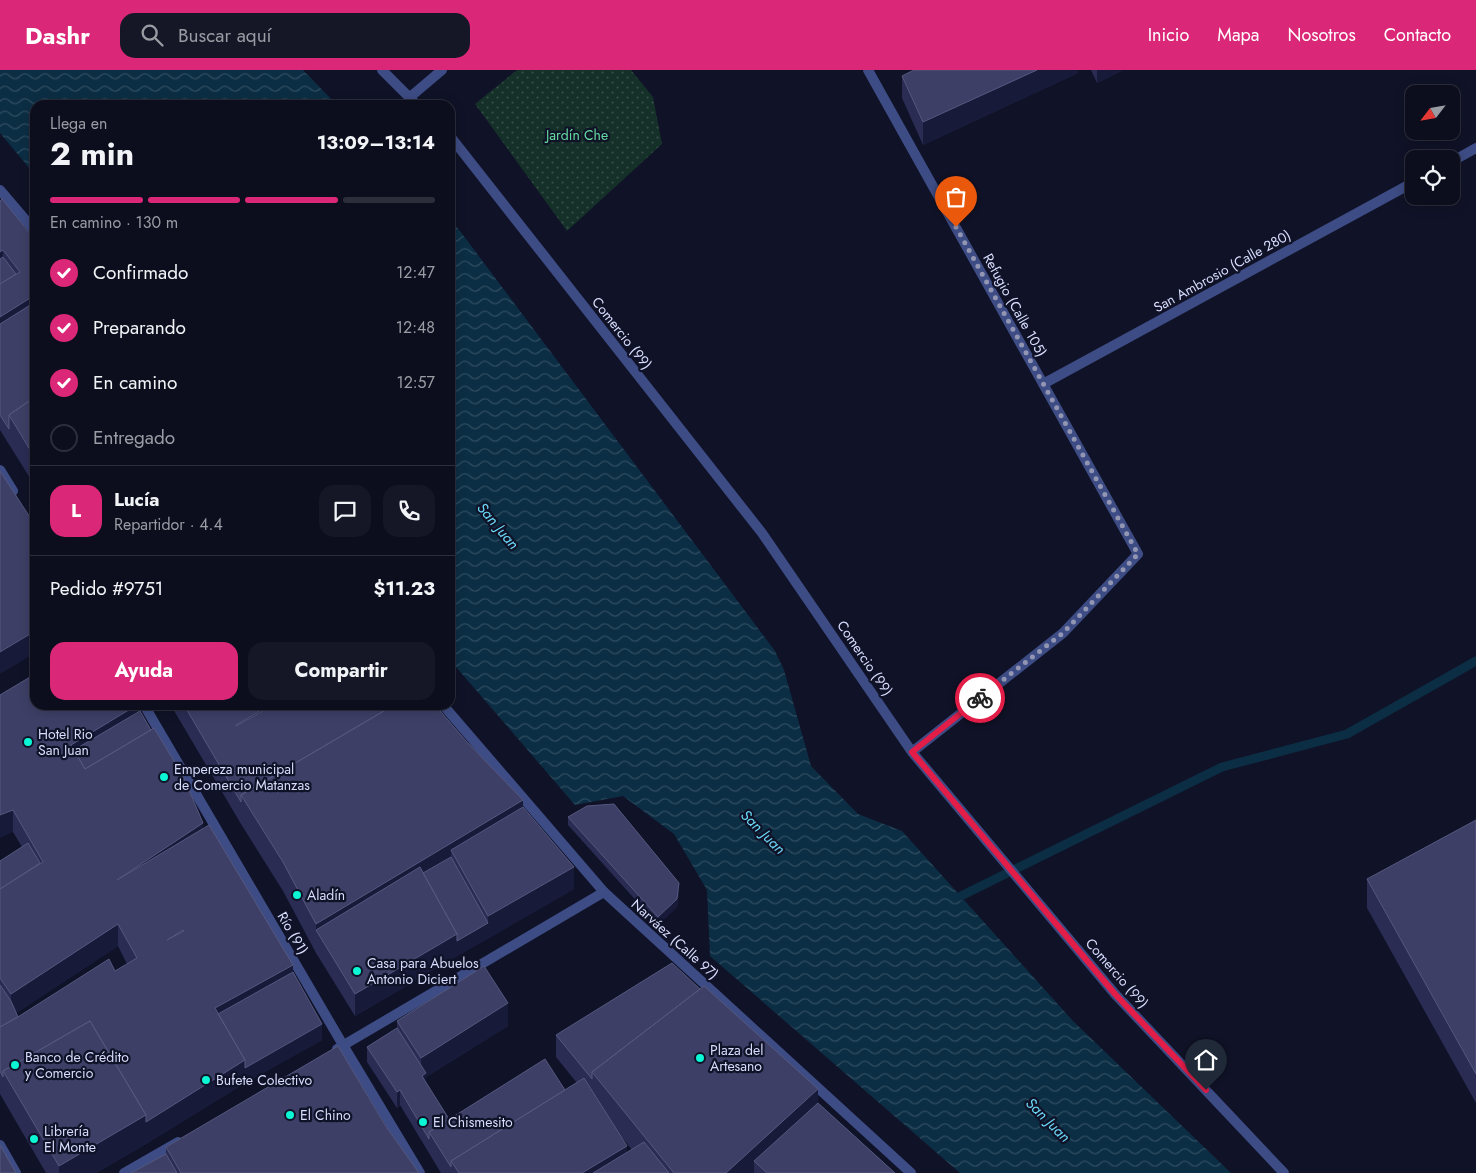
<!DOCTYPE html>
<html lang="es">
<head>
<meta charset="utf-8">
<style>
	body { margin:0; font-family:Jost,sans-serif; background:#151726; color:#f1f3f6; height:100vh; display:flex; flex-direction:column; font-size:19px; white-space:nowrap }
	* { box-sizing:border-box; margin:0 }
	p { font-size:16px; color:#9a9ca4 }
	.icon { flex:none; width:28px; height:28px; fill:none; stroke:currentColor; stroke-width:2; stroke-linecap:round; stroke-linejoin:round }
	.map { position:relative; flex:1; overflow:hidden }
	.details { position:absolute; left:30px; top:30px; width:425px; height:610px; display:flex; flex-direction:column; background:#0c0e1d; border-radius:15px; box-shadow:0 2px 12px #0003,0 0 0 1px #2c2e3b }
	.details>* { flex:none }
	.needle { width:32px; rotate:239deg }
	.buttons { position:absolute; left:1405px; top:15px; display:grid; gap:10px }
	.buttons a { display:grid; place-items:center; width:55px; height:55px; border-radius:10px; background:#0c0e1d; box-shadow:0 2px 12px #0003,0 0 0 1px #2c2e3b; font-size:25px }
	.pin { position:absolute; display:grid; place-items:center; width:42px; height:42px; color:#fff; margin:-51px -21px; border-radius:50% 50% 50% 0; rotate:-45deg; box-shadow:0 0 5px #0007 }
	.pin .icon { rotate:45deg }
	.courier { position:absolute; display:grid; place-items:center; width:50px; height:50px; margin:-25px; border:4px solid #e11d48; border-radius:50%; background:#fff; color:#222; box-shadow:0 1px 6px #0007 }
	.summary em { font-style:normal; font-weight:700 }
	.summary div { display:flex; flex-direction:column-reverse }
	.summary { display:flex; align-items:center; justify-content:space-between; height:85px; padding:0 20px }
	h1 { font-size:32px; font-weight:700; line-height:38px }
	.bar { display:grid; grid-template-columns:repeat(4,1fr); gap:8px 5px; align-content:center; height:60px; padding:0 20px }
	.bar i { height:6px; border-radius:4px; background:#2c2e3b }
	.bar .current { background:#db2777 }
	.bar p { grid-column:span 4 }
	.line { display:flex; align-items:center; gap:12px; padding:0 20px; border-top:1px solid #2c2e3b }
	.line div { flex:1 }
	.round { display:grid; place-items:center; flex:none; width:52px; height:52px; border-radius:15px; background:#151726 }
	ol { padding:0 20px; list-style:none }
	li { display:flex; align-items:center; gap:15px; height:55px }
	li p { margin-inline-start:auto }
	li .icon { padding:5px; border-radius:50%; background:#db2777; color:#fff; stroke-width:4 }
	li:last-child { color:#9a9ca4 }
	li i { width:28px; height:28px; border:2px solid #2c2e3b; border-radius:50% }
	.button { display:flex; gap:10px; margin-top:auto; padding:10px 20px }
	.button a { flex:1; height:58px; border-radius:15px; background:#db2777; color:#fff; font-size:20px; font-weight:700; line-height:58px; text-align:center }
	.button a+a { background:#151726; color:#f1f3f6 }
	header { display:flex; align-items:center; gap:30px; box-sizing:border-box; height:70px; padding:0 25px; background:#db2777; color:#fff }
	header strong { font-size:24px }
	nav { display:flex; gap:28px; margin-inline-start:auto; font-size:18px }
	.search { width:350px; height:45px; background:#151726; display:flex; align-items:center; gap:12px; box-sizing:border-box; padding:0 18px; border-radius:15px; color:#9a9ca4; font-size:19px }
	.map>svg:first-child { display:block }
	.grass { fill:url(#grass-dots) }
	.water { fill:url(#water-waves) }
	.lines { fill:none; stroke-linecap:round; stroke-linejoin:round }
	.stream { stroke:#0c2e44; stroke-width:9 }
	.pedestrian { stroke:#3d4c84; stroke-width:10 }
	.minor { stroke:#3d4c84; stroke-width:10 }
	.tertiary { stroke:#3d4c84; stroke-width:10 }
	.wall { fill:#2a2c54; fill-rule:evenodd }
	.shaded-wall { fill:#181a3a }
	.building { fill:#3d3f66; stroke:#55587e; fill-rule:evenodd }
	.done { stroke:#9296b2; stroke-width:5; stroke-dasharray:0 9 }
	.route { stroke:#e11d48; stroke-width:6 }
	.poi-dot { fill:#0bf6d4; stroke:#101227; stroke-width:2 }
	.labels { text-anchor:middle; stroke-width:4.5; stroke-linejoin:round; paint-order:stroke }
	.park-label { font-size:14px; fill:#66dca1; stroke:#101227 }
	.street-label { font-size:14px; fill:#d8ddfd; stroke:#101227 }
	.poi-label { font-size:14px; fill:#d8ddfd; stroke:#101227; text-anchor:start }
	.water-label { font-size:15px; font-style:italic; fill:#6adaf9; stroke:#101227 }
</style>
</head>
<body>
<header>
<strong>Dashr</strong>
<div class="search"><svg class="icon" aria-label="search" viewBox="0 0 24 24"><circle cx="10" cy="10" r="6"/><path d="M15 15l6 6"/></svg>Buscar aquí</div>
<nav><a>Inicio</a><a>Mapa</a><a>Nosotros</a><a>Contacto</a></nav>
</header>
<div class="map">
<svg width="1476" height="1103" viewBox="0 0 1476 1103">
	<defs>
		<pattern id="grass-dots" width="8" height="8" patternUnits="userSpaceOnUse" patternTransform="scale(1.25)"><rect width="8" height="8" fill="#143028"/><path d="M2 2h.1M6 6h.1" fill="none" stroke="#354e48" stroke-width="1.8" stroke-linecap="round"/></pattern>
		<pattern id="water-waves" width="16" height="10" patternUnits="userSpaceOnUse" patternTransform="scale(1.25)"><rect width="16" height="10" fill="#0c2e44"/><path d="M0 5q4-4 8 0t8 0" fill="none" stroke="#2f4c60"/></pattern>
	</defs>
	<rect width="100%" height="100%" fill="#101227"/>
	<path class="grass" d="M 517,0 L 631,0 L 653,27 L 662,74 L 567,161 L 475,34 Z"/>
	<path class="water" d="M 0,0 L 303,0 L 337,35 L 35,35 L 35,105 L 0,63 Z
		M 450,150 L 460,161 L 775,581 L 784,600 L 811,696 L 858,744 L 902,761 L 1073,951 L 1231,1103 L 960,1103 L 710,886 L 707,820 L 674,764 L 623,726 L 575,735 L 450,590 Z"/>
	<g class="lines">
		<path class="stream" d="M 961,826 L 1222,697 L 1347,664 L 1476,591"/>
		<path class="pedestrian" d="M 0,120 L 35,161
			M 443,635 L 604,822 L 911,1103
			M 0,1075 L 16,1103"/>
		<path class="minor" d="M 382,0 L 417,35
			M 868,0 L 1138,484 L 1063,563 L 912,682
			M 409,28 L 442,0
			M 450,66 L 762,463 L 912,682 L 1115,924 L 1284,1103
			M 1451,92 L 1476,78
			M 1043,314 L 1414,112
			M 337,979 L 604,822
			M 124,1103 L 178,1072"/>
		<path class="tertiary" d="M 0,400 L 13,421
			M 144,635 L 343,975 L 420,1103"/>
	</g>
	<path class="wall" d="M 1078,0 L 1078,3 L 923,75 L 902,28 L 902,6 Z
		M 1091,0 L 1123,0 L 1097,13 Z
		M 0,126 L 0,131 L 35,170 L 35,416 L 0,360 Z
		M 0,625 L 140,635 L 140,641 L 203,758 L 293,902 L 322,970 L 245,1013 L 146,1074 L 96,1103 L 46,1103 L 0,1024 L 0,791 L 22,777 L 13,762 ZM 118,876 L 127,894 L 115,901 L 18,947 L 16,943 Z
		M 173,635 L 435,635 L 523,737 L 574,819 L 457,886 L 355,946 L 316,883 L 283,821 L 241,754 L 173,639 Z
		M 568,747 L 679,821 L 677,837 L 658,855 L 568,755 Z
		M 1476,750 L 1476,1033 L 1367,838 L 1367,809 Z
		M 397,951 L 508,956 L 426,1007 L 426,1013 L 449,1049 L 565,1020 L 577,1013 L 556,987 L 556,965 L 818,1033 L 895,1103 L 441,1103 L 400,1035 L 397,1038 L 367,992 L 367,977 L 397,958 ZM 621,1066 L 632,1080 L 627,1083 Z
		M 385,1055 L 419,1103 L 131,1103 L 166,1084 L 166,1077 Z"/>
	<path class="shaded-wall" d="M 1037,0 L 1078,0 L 1078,3 L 923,75 L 923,52 Z
		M 1097,0 L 1123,0 L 1097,13 Z
		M 3,180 L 3,202 L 0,204 L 0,182 Z
		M 35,225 L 35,247 L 0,269 L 0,247 Z
		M 35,561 L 35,583 L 0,604 L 0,582 Z
		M 137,635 L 140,635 L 140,656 L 78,693 L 71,675 Z
		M 270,635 L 236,677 L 236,655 Z
		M 523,730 L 523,759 L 451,780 L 451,802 L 316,860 L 316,854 Z
		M 13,740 L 13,762 L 0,768 L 0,745 Z
		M 203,753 L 203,775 L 117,810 Z
		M 574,797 L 574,819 L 488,869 L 488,846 Z
		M 679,813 L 679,821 L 677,837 L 658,855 L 658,847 Z
		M 488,853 L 488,869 L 457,886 L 457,871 Z
		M 118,854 L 118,876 L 11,947 L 11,924 Z
		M 457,864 L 457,886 L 355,946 L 355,924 Z
		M 293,895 L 293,917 L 222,957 L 215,938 Z
		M 508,933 L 508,956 L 426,1007 L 426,1018 L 421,1011 L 421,988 Z
		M 322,954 L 322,970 L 245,1013 L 146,1074 L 96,1103 L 59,1103 L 59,1096 L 146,1045 L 245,990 Z
		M 818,1019 L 818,1048 L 754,1091 L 754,1103 L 726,1103 Z
		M 400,1020 L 400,1035 L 397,1038 L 397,1022 Z
		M 627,1076 L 627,1103 L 582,1103 Z"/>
	<path class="building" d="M 914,0 L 1037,0 L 923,52 L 902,6 Z
		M 2,129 L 35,170 L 35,225 L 0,247 L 0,214 L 20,202 L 3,180 L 0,182 L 0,131 Z
		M 3,187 L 16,204 L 0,214 L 0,189 Z
		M 35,232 L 35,327 L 9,345 L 9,359 L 0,345 L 0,254 Z
		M 35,327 L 35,388 L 9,345 Z
		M 0,401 L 35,455 L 35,561 L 0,582 Z
		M 35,604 L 35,635 L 137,635 L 71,675 L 85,699 L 154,658 L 183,706 L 203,753 L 117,810 L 209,755 L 293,895 L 215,938 L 245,990 L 146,1052 L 146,1045 L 90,951 L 3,1001 L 3,1007 L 0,1001 L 0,957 L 21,945 L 109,889 L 115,901 L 137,888 L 118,854 L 11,924 L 0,908 L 0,819 L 43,792 L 13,740 L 0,745 L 0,625 ZM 183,860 L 184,861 L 167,870 Z
		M 184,635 L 270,635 L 236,655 L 236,656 L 261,642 L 271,635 L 394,635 L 241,725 L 241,732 Z
		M 394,635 L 435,635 L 466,671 L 523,730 L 316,854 L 283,792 L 241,725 Z
		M 140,641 L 151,660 L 85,699 L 74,680 Z
		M 614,734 L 679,813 L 677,829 L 658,847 L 568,747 L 587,736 Z
		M 523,737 L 574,797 L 488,846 L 451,780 Z
		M 1476,750 L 1476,1004 L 1367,809 Z
		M 28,773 L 40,793 L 0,819 L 0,791 Z
		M 451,787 L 488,853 L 457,871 L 457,864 L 423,803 Z
		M 420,797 L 457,864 L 355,924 L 316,860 Z
		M 672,893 L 700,919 L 592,1002 L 592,1009 L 556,965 Z
		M 484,896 L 508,933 L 421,988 L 397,951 Z
		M 293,902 L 322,954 L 245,998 L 245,990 L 218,944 Z
		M 0,915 L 11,931 L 18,947 L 0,957 Z
		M 704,916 L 818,1019 L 726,1103 L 674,1103 L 592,1002 Z
		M 90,951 L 146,1045 L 59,1096 L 3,1001 Z
		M 397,958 L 426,1003 L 422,1006 L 449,1049 L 429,1062 L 429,1069 L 400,1020 L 397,1022 L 367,977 Z
		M 338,976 L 385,1055 L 419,1103 L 181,1103 L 166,1077 Z
		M 545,989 L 565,1020 L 451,1091 L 451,1097 L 429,1062 Z
		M 584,1008 L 627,1076 L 582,1103 L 459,1103 L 451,1091 Z
		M 818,1033 L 895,1103 L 767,1103 L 754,1091 Z
		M 644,1072 L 669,1103 L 593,1103 Z
		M 0,1075 L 16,1103 L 0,1103 Z
		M 166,1084 L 177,1103 L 131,1103 Z"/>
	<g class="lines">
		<path class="done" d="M 956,157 L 1138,484 L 1063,563 L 980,628"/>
		<path class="route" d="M 980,628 L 912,682 L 1115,924 L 1206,1020"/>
	</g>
	<g class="poi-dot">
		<circle cx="28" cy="672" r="5"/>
		<circle cx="164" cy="707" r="5"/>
		<circle cx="297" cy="825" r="5"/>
		<circle cx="357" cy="901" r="5"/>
		<circle cx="700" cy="988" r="5"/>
		<circle cx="15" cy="995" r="5"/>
		<circle cx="206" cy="1010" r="5"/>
		<circle cx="290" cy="1045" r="5"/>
		<circle cx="423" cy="1052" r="5"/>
		<circle cx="34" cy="1069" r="5"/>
	</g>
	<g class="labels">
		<g class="park-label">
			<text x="577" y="70">Jardín Che</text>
		</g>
		<g class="street-label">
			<text transform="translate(1222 201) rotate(-29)" y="5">San Ambrosio (Calle 280)</text>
			<text transform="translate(1015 235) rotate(61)" y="5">Refugio (Calle 105)</text>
			<text transform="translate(622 263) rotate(52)" y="5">Comercio (99)</text>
			<text transform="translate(865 588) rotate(56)" y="5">Comercio (99)</text>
			<text transform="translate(293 863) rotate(60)" y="5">Río (91)</text>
			<text transform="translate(675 869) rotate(42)" y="5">Narváez (Calle 97)</text>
			<text transform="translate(1117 903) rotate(49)" y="5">Comercio (99)</text>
		</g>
		<g class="poi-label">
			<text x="38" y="669">Hotel Rio<tspan x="38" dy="16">San Juan</tspan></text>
			<text x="174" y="704">Empereza municipal<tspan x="174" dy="16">de Comercio Matanzas</tspan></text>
			<text x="307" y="830">Aladín</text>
			<text x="367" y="898">Casa para Abuelos<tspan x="367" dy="16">Antonio Diciert</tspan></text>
			<text x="710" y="985">Plaza del<tspan x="710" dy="16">Artesano</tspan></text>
			<text x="25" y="992">Banco de Crédito<tspan x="25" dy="16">y Comercio</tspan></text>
			<text x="216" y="1015">Bufete Colectivo</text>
			<text x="300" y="1050">El Chino</text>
			<text x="433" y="1057">El Chismesito</text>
			<text x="44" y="1066">Librería<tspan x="44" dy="16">El Monte</tspan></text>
		</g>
		<g class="water-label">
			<text transform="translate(498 456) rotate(50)" y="5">San Juan</text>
			<text transform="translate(763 762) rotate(45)" y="5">San Juan</text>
			<text transform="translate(1048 1050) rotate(45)" y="5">San Juan</text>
		</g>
	</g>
</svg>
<div class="buttons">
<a><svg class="needle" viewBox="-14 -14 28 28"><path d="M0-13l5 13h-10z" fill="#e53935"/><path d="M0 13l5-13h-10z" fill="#9a9ca4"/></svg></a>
<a><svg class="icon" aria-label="locate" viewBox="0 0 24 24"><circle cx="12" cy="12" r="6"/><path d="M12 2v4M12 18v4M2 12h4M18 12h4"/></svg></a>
</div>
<div class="pin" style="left:956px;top:157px;background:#ea580c"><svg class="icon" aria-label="bag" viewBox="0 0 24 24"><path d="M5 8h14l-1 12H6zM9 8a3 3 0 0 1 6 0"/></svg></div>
<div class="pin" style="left:1206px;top:1020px;background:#1f2937"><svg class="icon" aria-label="home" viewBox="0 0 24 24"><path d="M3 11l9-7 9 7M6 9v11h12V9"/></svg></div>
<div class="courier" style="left:980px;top:628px"><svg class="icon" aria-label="bike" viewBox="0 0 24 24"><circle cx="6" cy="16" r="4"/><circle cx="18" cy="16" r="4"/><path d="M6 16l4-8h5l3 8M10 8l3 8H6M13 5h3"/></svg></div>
<section class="details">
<div class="summary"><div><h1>2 min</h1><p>Llega en</p></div><em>13:09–13:14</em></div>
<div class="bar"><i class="current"></i><i class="current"></i><i class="current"></i><i></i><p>En camino · 130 m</p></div>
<ol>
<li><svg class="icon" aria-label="check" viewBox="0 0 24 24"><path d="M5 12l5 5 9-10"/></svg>Confirmado<p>12:47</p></li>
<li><svg class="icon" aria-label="check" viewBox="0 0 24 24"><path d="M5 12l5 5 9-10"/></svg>Preparando<p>12:48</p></li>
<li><svg class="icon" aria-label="check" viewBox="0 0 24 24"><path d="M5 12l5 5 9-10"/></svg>En camino<p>12:57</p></li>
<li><i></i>Entregado</li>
</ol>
<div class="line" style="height:90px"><b class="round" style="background:#db2777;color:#fff">L</b><div><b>Lucía</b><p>Repartidor · 4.4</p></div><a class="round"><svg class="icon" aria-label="chat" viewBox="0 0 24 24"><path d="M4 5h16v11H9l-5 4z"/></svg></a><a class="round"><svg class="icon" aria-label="phone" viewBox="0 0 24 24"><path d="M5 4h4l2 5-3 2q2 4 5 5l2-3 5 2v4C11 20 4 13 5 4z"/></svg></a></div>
<div class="line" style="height:65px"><div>Pedido #9751</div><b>$11.23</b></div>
<div class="button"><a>Ayuda</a><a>Compartir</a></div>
</section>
</div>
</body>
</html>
